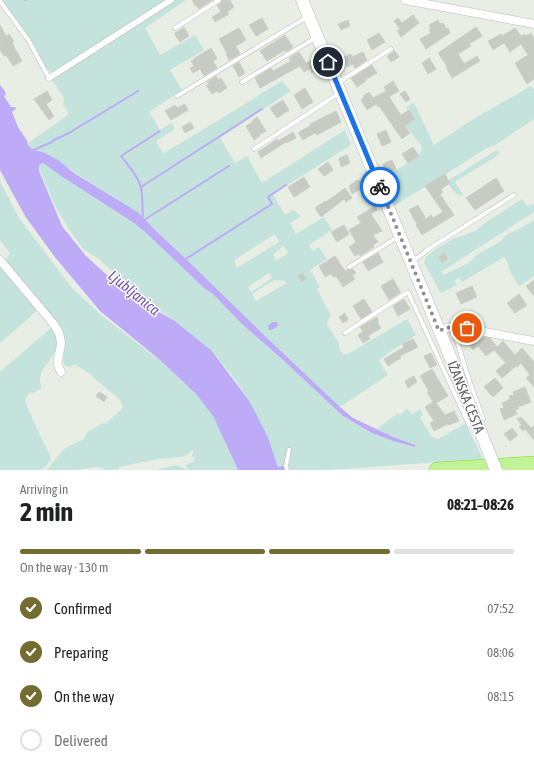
<!DOCTYPE html>
<html lang="en">
<head>
<meta charset="utf-8">
<style>
	body { margin:0; font-family:"Asap Condensed",sans-serif; background:#f2f2f2; color:#202124; height:100vh; display:flex; flex-direction:column; font-size:15px; white-space:nowrap }
	* { box-sizing:border-box; margin:0 }
	p { font-size:13px; color:#757577 }
	.icon { flex:none; width:22px; height:22px; fill:none; stroke:currentColor; stroke-width:2; stroke-linecap:round; stroke-linejoin:round }
	.map { position:relative; height:470px; overflow:hidden }
	.side { display:flex; flex-direction:column; background:#fff; flex:1 }
	.side>* { flex:none }
	.pin { position:absolute; display:grid; place-items:center; width:34px; height:34px; color:#fff; margin:-17px; border:2px solid #fff; border-radius:50%; box-shadow:0 1px 4px #0007 }
	.courier { position:absolute; display:grid; place-items:center; width:40px; height:40px; margin:-20px; border:3px solid #1a73e8; border-radius:50%; background:#fff; color:#222; box-shadow:0 1px 5px #0007 }
	.overview em { font-style:normal; font-weight:700 }
	.overview div { display:flex; flex-direction:column-reverse }
	.overview { display:flex; align-items:center; justify-content:space-between; height:68px; padding:0 20px }
	h1 { font-size:26px; font-weight:700; line-height:30px }
	.bar { display:grid; grid-template-columns:repeat(4,1fr); gap:6px 4px; align-content:center; height:48px; padding:0 20px }
	.bar i { height:5px; border-radius:3px; background:#e0e0e0 }
	.bar .on { background:#736b30 }
	.bar p { grid-column:span 4 }
	ol { padding:0 20px; list-style:none }
	li { display:flex; align-items:center; gap:12px; height:44px }
	li p { margin-inline-start:auto }
	li .icon { padding:4px; border-radius:50%; background:#736b30; color:#fff; stroke-width:4 }
	li:last-child { color:#757577 }
	li i { width:22px; height:22px; border:2px solid #e0e0e0; border-radius:50% }
	.map>svg:first-child { display:block }
	.green { fill:#c3e3dc; fill-rule:evenodd }
	.water { fill:#bdabf7 }
	.lines { fill:none; stroke-linecap:round; stroke-linejoin:round }
	.stream { stroke:#bdabf7; stroke-width:2 }
	.building { fill:#c7cbc3; stroke:#cbd2c4 }
	.service-casing { stroke:#bcbabf; stroke-width:5 }
	.pedestrian-casing { stroke:#bcbabf; stroke-width:7 }
	.minor-casing { stroke:#bcbabf; stroke-width:9 }
	.secondary-casing { stroke:#bdbac1; stroke-width:13 }
	.motorway-casing { stroke:#7ddd15; stroke-width:16 }
	.service { stroke:#fff; stroke-width:4 }
	.pedestrian { stroke:#fff; stroke-width:6 }
	.minor { stroke:#fff; stroke-width:8 }
	.secondary { stroke:#fff; stroke-width:12 }
	.motorway { stroke:#c1f396; stroke-width:15 }
	.secondary-bridge-casing { stroke:#bdbac1; stroke-width:13; stroke-linecap:butt }
	.secondary-bridge { stroke:#fff; stroke-width:12 }
	.done { stroke:#8f9091; stroke-width:4; stroke-dasharray:0 7.2 }
	.route { stroke:#1a73e8; stroke-width:5 }
	.labels { text-anchor:middle; stroke-width:3; stroke-linejoin:round; paint-order:stroke }
	.street-label { font-size:14px; fill:#5f5d64; stroke:#fff }
	.water-label { font-size:15px; font-style:italic; fill:#7050b8; stroke:#fff }
</style>
</head>
<body>
<div class="map">
<svg width="534" height="470" viewBox="0 0 534 470">
	<rect width="100%" height="100%" fill="#e9eee5"/>
	<path class="green" d="M 2,0 L 167,0 L 54,73 L 46,69 L 31,40 Z
		M 175,0 L 186,0 L 145,28 L 160,55 L 195,35 L 204,50 L 170,70 L 182,90 L 149,112 L 160,130 L 172,123 L 175,129 L 156,141 L 163,153 L 183,142 L 282,81 L 291,91 L 220,138 L 235,163 L 247,156 L 262,183 L 345,130 L 351,145 L 273,194 L 285,215 L 293,210 L 301,216 L 290,223 L 296,234 L 324,217 L 332,230 L 309,245 L 313,251 L 319,247 L 327,259 L 310,270 L 320,287 L 317,289 L 331,316 L 329,317 L 327,325 L 338,341 L 340,350 L 343,354 L 348,354 L 407,319 L 416,335 L 394,349 L 379,360 L 384,370 L 388,375 L 340,407 L 275,347 L 186,259 L 155,230 L 139,213 L 130,208 L 43,152 L 33,150 L 27,144 L 69,114 L 63,104 L 64,101 L 63,96 L 51,79 ZM 275,234 L 279,242 L 237,268 L 234,260 ZM 284,246 L 288,253 L 276,261 L 273,254 ZM 269,273 L 272,278 L 251,292 L 248,287 ZM 274,280 L 285,281 L 287,283 L 256,301 L 252,294 Z
		M 531,86 L 534,90 L 534,119 L 495,145 L 485,149 L 446,174 L 449,180 L 497,150 L 500,154 L 455,182 L 463,194 L 460,196 L 454,192 L 443,176 L 395,205 L 383,175 L 400,168 L 419,156 L 422,148 L 420,144 L 406,126 L 414,119 L 406,107 L 414,103 L 434,145 L 475,118 Z
		M 43,163 L 61,176 L 134,223 L 145,232 L 204,288 L 213,294 L 242,324 L 282,359 L 343,416 L 372,433 L 393,441 L 415,447 L 378,430 L 380,426 L 398,413 L 400,415 L 407,409 L 412,414 L 420,409 L 423,414 L 420,418 L 432,437 L 438,439 L 463,425 L 466,424 L 483,459 L 327,470 L 285,470 L 278,467 L 268,437 L 250,402 L 234,378 L 212,351 L 201,342 L 175,321 L 148,303 L 99,259 L 84,250 L 69,229 L 56,208 L 40,171 L 39,165 Z
		M 0,181 L 19,218 L 72,288 L 100,314 L 151,354 L 160,360 L 185,384 L 197,395 L 207,406 L 213,416 L 238,470 L 190,470 L 187,468 L 186,465 L 194,462 L 195,458 L 191,457 L 194,451 L 192,450 L 188,454 L 182,457 L 159,459 L 133,464 L 119,467 L 119,469 L 112,470 L 99,470 L 104,469 L 104,468 L 96,467 L 77,470 L 47,470 C 52,464 56,457 62,451 C 68,445 78,443 85,438 L 86,433 L 101,424 L 106,423 L 123,408 L 120,400 L 91,375 L 75,364 L 69,367 L 65,366 L 63,362 L 65,340 L 62,329 L 5,261 L 10,253 L 0,240 Z
		M 522,199 L 527,206 L 534,204 L 534,212 L 441,272 L 444,275 C 452,270 472,264 475,256 L 501,241 L 506,235 L 517,230 L 534,220 L 534,276 L 520,286 L 518,285 L 508,268 L 509,265 L 504,257 L 462,282 L 459,278 L 454,281 L 457,285 L 441,293 C 437,287 434,281 431,275 C 429,271 426,267 424,263 L 426,257 L 439,247 L 453,239 L 475,231 L 485,223 Z
		M 0,265 L 38,310 L 0,343 Z
		M 52,327 L 58,337 L 58,345 L 52,357 L 42,370 L 40,378 L 41,389 L 33,393 L 29,393 L 25,399 L 26,404 L 38,431 L 51,458 L 47,465 L 41,470 L 0,470 L 0,372 Z
		M 176,465 L 188,470 L 155,470 Z"/>
	<path class="water" d="M 0,85 L 5,91 L 6,94 L 4,96 L 11,107 L 15,107 L 16,109 L 12,112 L 18,127 L 28,142 L 27,144 L 33,150 L 43,152 L 58,160 L 74,173 L 139,213 L 155,230 L 186,259 L 268,339 L 340,407 L 353,418 L 393,437 L 415,445 L 415,447 L 393,441 L 372,433 L 343,416 L 282,359 L 242,324 L 213,294 L 204,288 L 145,232 L 134,223 L 61,176 L 43,163 L 39,165 L 39,171 L 62,226 L 86,256 L 129,295 L 175,321 L 212,351 L 250,402 L 268,437 L 278,467 L 284,466 L 285,470 L 238,470 L 213,416 L 197,395 L 160,360 L 100,311 L 54,256 L 25,216 L 0,170 Z
		M 273,322 L 277,322 L 278,325 L 277,327 L 271,330 L 269,330 L 268,325 Z"/>
	<g class="lines">
		<path class="stream" d="M 25,0 L 26,0
			M 31,151 L 52,142 L 54,140 L 69,133 L 138,91
			M 141,187 L 262,109
			M 142,217 L 143,216 C 142,207 143,197 141,188 C 139,177 127,164 121,156 L 160,131
			M 144,220 L 229,166
			M 184,260 L 272,204 L 268,197 L 286,185"/>
	</g>
	<path class="building" d="M 192,0 L 212,0 L 199,9 L 197,6 L 195,6 Z
		M 222,0 L 230,0 L 234,7 L 227,12 L 229,14 L 215,22 L 212,17 L 221,12 L 217,5 L 221,3 Z
		M 413,15 L 419,23 L 401,37 L 397,31 L 400,29 L 394,21 L 398,18 L 402,23 Z
		M 262,18 L 268,29 L 256,36 L 249,25 Z
		M 348,20 L 350,26 L 341,30 L 338,24 Z
		M 438,20 L 440,24 L 443,23 L 446,29 L 448,28 L 450,33 L 426,49 L 420,39 L 431,33 L 429,30 L 431,29 L 429,25 Z
		M 0,25 L 6,36 L 9,34 L 14,41 L 12,43 L 22,61 L 13,66 L 6,55 L 4,56 L 0,50 Z
		M 184,27 L 189,36 L 180,42 L 175,35 L 175,33 Z
		M 476,27 L 482,36 L 469,44 L 471,46 L 458,54 L 464,64 L 477,56 L 480,61 L 452,78 L 446,67 L 447,66 L 438,53 Z
		M 239,28 L 246,40 L 236,46 L 240,54 L 229,60 L 226,54 L 227,53 L 219,39 Z
		M 515,28 L 521,36 L 525,34 L 526,36 L 531,33 L 534,39 L 534,79 L 527,84 L 515,63 L 528,55 L 521,44 L 510,52 L 504,43 L 493,50 L 488,41 L 501,34 L 502,36 Z
		M 379,33 L 385,42 L 372,50 L 367,40 Z
		M 285,35 L 293,47 L 286,52 L 285,50 L 267,61 L 260,51 Z
		M 211,48 L 217,59 L 213,61 L 217,68 L 204,76 L 200,69 L 193,73 L 190,68 L 194,66 L 191,61 L 194,60 L 193,59 Z
		M 394,50 L 399,57 L 391,62 L 387,56 L 393,52 Z
		M 299,52 L 306,63 L 315,59 L 320,69 L 312,73 L 310,69 L 304,72 L 300,66 L 260,88 L 255,78 L 271,68 L 273,71 L 291,61 L 289,58 Z
		M 363,52 L 367,60 L 355,68 L 353,64 L 347,67 L 342,58 L 351,54 L 352,57 Z
		M 429,58 L 436,69 L 428,74 L 422,63 Z
		M 239,62 L 245,73 L 239,77 L 233,66 Z
		M 372,65 L 377,73 L 365,80 L 366,81 L 357,87 L 351,78 Z
		M 216,76 L 218,80 L 221,78 L 227,88 L 219,93 L 217,91 L 212,94 L 206,85 L 209,84 L 207,82 Z
		M 393,81 L 399,91 L 389,97 L 401,115 L 409,110 L 415,119 L 405,126 L 410,133 L 402,139 L 379,106 L 378,107 L 376,104 L 367,110 L 361,100 L 364,98 L 363,96 L 369,92 L 373,98 L 386,91 L 384,87 Z
		M 305,88 L 313,102 L 302,109 L 294,95 Z
		M 47,91 L 52,100 L 46,104 L 54,116 L 49,120 L 34,99 Z
		M 405,91 L 410,99 L 406,102 L 400,94 Z
		M 283,100 L 289,110 L 277,118 L 270,108 Z
		M 185,104 L 188,110 L 171,120 L 165,111 L 175,105 L 177,108 Z
		M 336,111 L 341,122 L 317,135 L 315,133 L 303,140 L 298,133 L 311,125 L 310,124 Z
		M 257,117 L 266,131 L 259,135 L 260,136 L 254,140 L 246,126 L 253,122 L 252,121 Z
		M 190,122 L 194,128 L 185,133 L 182,127 Z
		M 386,130 L 391,142 L 382,146 L 377,134 Z
		M 293,132 L 296,138 L 286,143 L 286,142 L 261,158 L 258,152 L 277,139 L 278,141 Z
		M 413,147 L 419,156 L 408,163 L 402,154 Z
		M 347,155 L 350,163 L 341,167 L 339,158 Z
		M 392,160 L 396,169 L 386,173 L 383,164 Z
		M 328,162 L 333,170 L 324,176 L 318,169 Z
		M 444,174 L 450,183 L 441,189 L 443,192 L 440,194 L 454,215 L 422,235 L 416,225 L 417,224 L 409,210 L 418,205 L 426,219 L 431,215 L 433,218 L 443,212 L 425,186 Z
		M 304,177 L 310,187 L 294,197 L 288,187 Z
		M 367,178 L 369,183 L 361,187 L 362,188 L 352,194 L 349,186 L 357,180 L 358,181 Z
		M 496,178 L 504,191 L 475,210 L 466,198 Z
		M 345,188 L 352,198 L 346,202 L 344,199 L 321,217 L 315,208 L 325,201 L 326,202 Z
		M 375,206 L 377,210 L 371,214 L 382,231 L 373,235 L 378,242 L 373,245 L 374,247 L 360,256 L 359,254 L 355,256 L 349,247 L 356,242 L 349,230 L 361,223 L 357,217 Z
		M 344,225 L 349,234 L 337,242 L 331,232 Z
		M 378,253 L 383,262 L 368,271 L 363,262 Z
		M 444,253 L 448,259 L 442,262 L 439,257 Z
		M 335,256 L 345,271 L 347,270 L 349,270 L 353,269 L 356,273 L 352,275 L 355,279 L 343,287 L 336,276 L 333,277 L 331,274 L 325,277 L 319,266 Z
		M 303,273 L 306,279 L 302,282 L 298,276 Z
		M 393,279 L 400,291 L 400,293 L 389,300 L 381,286 Z
		M 534,280 L 534,296 L 526,286 Z
		M 472,286 L 477,297 L 461,304 L 456,293 Z
		M 519,294 L 527,305 L 515,313 L 507,303 Z
		M 364,299 L 372,312 L 361,319 L 353,306 Z
		M 404,299 L 410,309 L 398,316 L 393,306 Z
		M 345,313 L 348,320 L 343,323 L 339,317 Z
		M 377,317 L 379,321 L 377,322 L 381,328 L 368,336 L 370,339 L 363,343 L 358,335 L 363,332 L 360,327 Z
		M 476,336 L 480,340 L 483,337 L 490,338 L 497,347 L 503,341 L 515,355 L 522,348 L 534,362 L 534,387 L 526,378 L 530,375 L 521,363 L 517,367 L 516,366 L 502,378 L 496,371 L 506,363 L 494,350 L 486,356 L 478,346 L 473,350 L 467,342 Z
		M 413,339 L 418,347 L 400,356 L 401,358 L 388,366 L 384,359 L 404,347 L 402,344 Z
		M 431,353 L 437,365 L 430,368 L 424,356 Z
		M 432,369 L 448,396 L 436,403 L 445,415 L 454,411 L 459,421 L 449,425 L 448,424 L 434,431 L 430,423 L 434,421 L 425,407 L 433,402 L 427,392 L 429,391 L 420,376 Z
		M 414,376 L 417,382 L 408,388 L 405,381 Z
		M 495,378 L 503,388 L 493,397 L 484,387 Z
		M 525,387 L 531,402 L 518,407 L 518,409 L 515,411 L 517,414 L 504,420 L 500,409 L 504,408 L 502,403 L 510,399 L 509,396 L 514,395 L 513,392 Z
		M 99,392 L 107,397 L 104,402 L 96,396 Z
		M 521,417 L 531,428 L 534,426 L 534,440 L 525,429 L 523,431 L 519,427 L 522,425 L 517,419 Z
		M 512,428 L 518,435 L 510,441 L 504,434 Z"/>
	<g class="lines">
		<g class="service-casing">
			<path id="service" d="M 0,1 L 29,41 L 49,78
				M 175,28 L 219,0
				M 242,82 L 315,38
				M 339,82 L 391,49
				M 177,96 L 307,17
				M 254,149 L 338,94
				M 412,260 L 419,257 L 427,250 L 514,195
				M 349,267 L 398,237
				M 345,333 L 408,292 L 469,425 L 483,419 L 471,386 L 456,338 L 458,327
				M 287,470 L 286,466 L 289,450"/>
		</g>
		<g class="pedestrian-casing">
			<path id="pedestrian" d="M 49,78 L 171,0"/>
		</g>
		<g class="minor-casing">
			<path id="minor" d="M 405,0 L 534,24
				M 0,260 L 52,322 C 58,330 63,338 60,350 C 58,361 55,360 61,372
				M 439,331 L 450,327 L 458,327 L 534,341"/>
		</g>
		<g class="secondary-casing">
			<path id="secondary" d="M 302,0 L 447,349"/>
		</g>
		<g class="motorway-casing">
			<path id="motorway" d="M 437,470 L 534,464"/>
		</g>
		<use href="#service" class="service"/>
		<use href="#pedestrian" class="pedestrian"/>
		<use href="#minor" class="minor"/>
		<use href="#secondary" class="secondary"/>
		<use href="#motorway" class="motorway"/>
		<g class="secondary-bridge-casing">
			<path id="secondary-bridge" d="M 447,349 L 496,470"/>
		</g>
		<use href="#secondary-bridge" class="secondary-bridge"/>
	</g>
	<g class="lines">
		<path class="done" d="M 380,187 L 439,331 C 450,326 456,326 467,328"/>
		<path class="route" d="M 328,62 L 380,187"/>
	</g>
	<g class="labels">
		<g class="street-label">
			<text transform="translate(466 397) rotate(68)" y="5">IŽANSKA CESTA</text>
		</g>
		<g class="water-label">
			<text transform="translate(134 293) rotate(39)" y="5">Ljubljanica</text>
		</g>
	</g>
</svg>
<div class="pin" style="left:467px;top:328px;background:#ea580c"><svg class="icon" aria-label="bag" viewBox="0 0 24 24"><path d="M5 8h14l-1 12H6zM9 8a3 3 0 0 1 6 0"/></svg></div>
<div class="pin" style="left:328px;top:62px;background:#1f2937"><svg class="icon" aria-label="home" viewBox="0 0 24 24"><path d="M3 11l9-7 9 7M6 9v11h12V9"/></svg></div>
<div class="courier" style="left:380px;top:187px"><svg class="icon" aria-label="bike" viewBox="0 0 24 24"><circle cx="6" cy="16" r="4"/><circle cx="18" cy="16" r="4"/><path d="M6 16l4-8h5l3 8M10 8l3 8H6M13 5h3"/></svg></div>
</div>
<section class="side">
<div class="overview"><div><h1>2 min</h1><p>Arriving in</p></div><em>08:21–08:26</em></div>
<div class="bar"><i class="on"></i><i class="on"></i><i class="on"></i><i></i><p>On the way · 130 m</p></div>
<ol>
<li><svg class="icon" aria-label="check" viewBox="0 0 24 24"><path d="M5 12l5 5 9-10"/></svg>Confirmed<p>07:52</p></li>
<li><svg class="icon" aria-label="check" viewBox="0 0 24 24"><path d="M5 12l5 5 9-10"/></svg>Preparing<p>08:06</p></li>
<li><svg class="icon" aria-label="check" viewBox="0 0 24 24"><path d="M5 12l5 5 9-10"/></svg>On the way<p>08:15</p></li>
<li><i></i>Delivered</li>
</ol>
</section>
</body>
</html>
